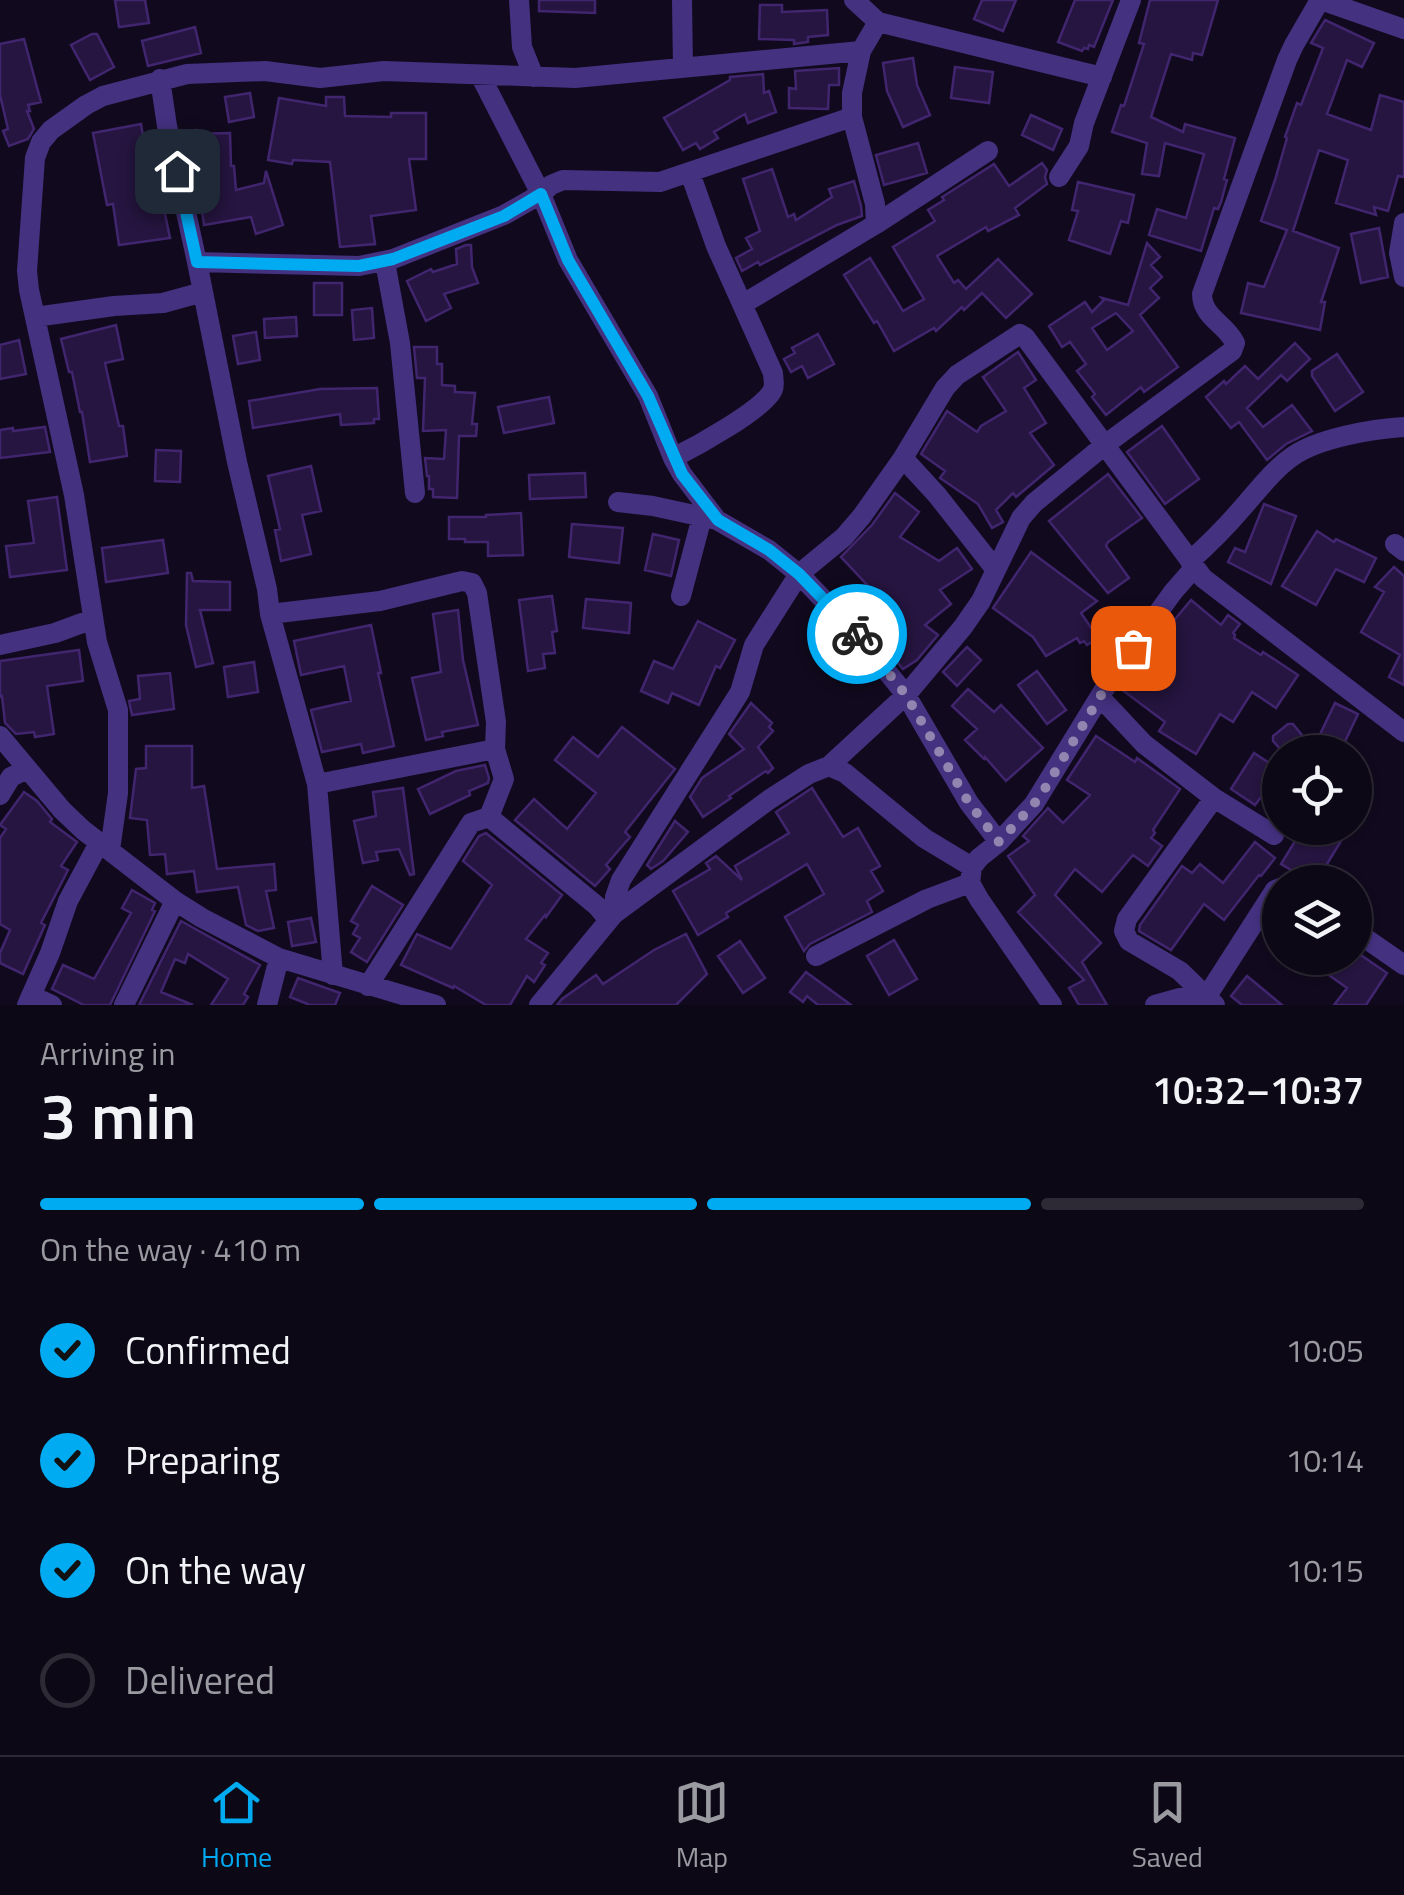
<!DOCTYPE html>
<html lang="en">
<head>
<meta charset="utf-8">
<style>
	body { margin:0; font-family:"Titillium Web",sans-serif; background:#16111f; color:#f1f3f6; height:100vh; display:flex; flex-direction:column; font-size:38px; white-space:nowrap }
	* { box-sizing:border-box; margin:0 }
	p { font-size:32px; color:#9a9aa1 }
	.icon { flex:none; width:55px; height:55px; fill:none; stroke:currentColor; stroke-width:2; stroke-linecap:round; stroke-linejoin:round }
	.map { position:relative; height:1005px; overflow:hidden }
	.sheet { display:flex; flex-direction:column; background:#0d0816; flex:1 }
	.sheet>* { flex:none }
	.tools { position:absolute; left:1262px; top:735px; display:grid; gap:20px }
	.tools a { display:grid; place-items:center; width:110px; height:110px; border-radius:50%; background:#0d0816; box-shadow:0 2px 8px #0004,0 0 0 2px #2d2935; font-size:50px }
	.pin { position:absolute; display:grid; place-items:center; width:85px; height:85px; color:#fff; margin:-42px; border-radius:20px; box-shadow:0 5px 15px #0006 }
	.courier { position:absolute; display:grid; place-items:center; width:100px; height:100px; margin:-50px; border:8px solid #00abf2; border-radius:50%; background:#fff; color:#222; box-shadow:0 2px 12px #0007 }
	.headline em { font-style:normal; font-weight:600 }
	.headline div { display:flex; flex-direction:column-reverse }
	.headline { display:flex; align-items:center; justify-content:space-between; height:170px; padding:0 40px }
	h1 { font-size:65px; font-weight:600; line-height:75px }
	.bar { display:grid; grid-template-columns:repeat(4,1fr); gap:15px 10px; align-content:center; height:120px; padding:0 40px }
	.bar i { height:12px; border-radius:8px; background:#2d2935 }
	.bar .selected { background:#00abf2 }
	.bar p { grid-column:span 4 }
	ol { padding:0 40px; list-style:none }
	li { display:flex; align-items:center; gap:30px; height:110px }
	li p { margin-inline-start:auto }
	li .icon { padding:10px; border-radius:50%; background:#00abf2; color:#111; stroke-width:4 }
	li:last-child { color:#9a9aa1 }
	li i { width:55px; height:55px; border:5px solid #2d2935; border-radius:50% }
	.dock { display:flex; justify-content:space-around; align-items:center; height:140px; border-top:2px solid #2d2935; background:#0d0816; font-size:28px; color:#9a9aa1 }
	.dock a { display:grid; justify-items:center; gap:5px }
	.dock .selected { color:#00abf2 }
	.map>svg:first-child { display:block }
	.building { fill:#261540; stroke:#41256e; stroke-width:2.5; fill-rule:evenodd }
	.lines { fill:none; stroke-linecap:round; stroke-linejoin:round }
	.minor { stroke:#443180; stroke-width:20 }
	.done { stroke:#9285b0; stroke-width:10; stroke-dasharray:0 18 }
	.route { stroke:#00abf2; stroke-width:12 }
</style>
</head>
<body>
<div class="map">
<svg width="1404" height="1005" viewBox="0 0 1404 1005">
	<rect width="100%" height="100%" fill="#110a1e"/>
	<path class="building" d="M 115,0 L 145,0 L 149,23 L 119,27 Z
		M 539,0 L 595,0 L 595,13 L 539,11 Z
		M 982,0 L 1016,0 L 1003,31 L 974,19 Z
		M 1075,0 L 1113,0 L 1094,47 L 1089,45 L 1088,49 L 1084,48 L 1082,51 L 1058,42 Z
		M 1150,0 L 1218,0 L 1202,55 L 1193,53 L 1192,60 L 1171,54 L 1151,117 L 1183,132 L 1185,124 L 1235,138 L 1224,179 L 1227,180 L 1221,202 L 1218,209 L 1214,208 L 1201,251 L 1149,235 L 1157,209 L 1186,218 L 1204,154 L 1165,143 L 1159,176 L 1142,174 L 1147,143 L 1112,132 L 1121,105 L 1124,106 L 1144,44 L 1139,43 Z
		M 760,5 L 782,5 L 782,12 L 827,10 L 828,35 L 808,37 L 808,42 L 794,44 L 794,40 L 759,39 Z
		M 1325,20 L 1374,43 L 1362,67 L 1347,60 L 1327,114 L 1371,130 L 1380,95 L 1404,102 L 1404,177 L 1398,176 L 1388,211 L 1374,207 L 1376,215 L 1336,203 L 1348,160 L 1319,150 L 1293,231 L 1339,248 L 1321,302 L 1325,302 L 1320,330 L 1241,313 L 1248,283 L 1264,287 L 1287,230 L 1261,221 L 1275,180 L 1287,138 L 1285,137 L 1297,103 L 1301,105 L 1323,48 L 1311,43 Z
		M 195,27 L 201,53 L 148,66 L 142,41 Z
		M 92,34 L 97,34 L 114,67 L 90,80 L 71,45 Z
		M 24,39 L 41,102 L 28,105 L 30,111 L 27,111 L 34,129 L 28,139 L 9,146 L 3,131 L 8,129 L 0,95 L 0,44 Z
		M 913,58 L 917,85 L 930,115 L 903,127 L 887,91 L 883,63 Z
		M 955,67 L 993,72 L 989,103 L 951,98 Z
		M 839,68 L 839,85 L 829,85 L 828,109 L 789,108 L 789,88 L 796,89 L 795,71 Z
		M 763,74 L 764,93 L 769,91 L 776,112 L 748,123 L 745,114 L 714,132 L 718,138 L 700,149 L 696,143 L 683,150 L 664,118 L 730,80 L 730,77 Z
		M 250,93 L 254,117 L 229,122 L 225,97 Z
		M 326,97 L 344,97 L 345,116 L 391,117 L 391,113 L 426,113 L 426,159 L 409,159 L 416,210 L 371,216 L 375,244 L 340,247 L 330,162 L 293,160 L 292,164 L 268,160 L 279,98 L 326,106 Z
		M 1031,115 L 1062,129 L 1053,150 L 1022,135 Z
		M 141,124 L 148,166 L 155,165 L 170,238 L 119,245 L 113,204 L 107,205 L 93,133 Z
		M 195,130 L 196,134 L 230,133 L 231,166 L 234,166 L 236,190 L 264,183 L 266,171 L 283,225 L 256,234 L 251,217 L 204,225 L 199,189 L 201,188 L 198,155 L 188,158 L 183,133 Z
		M 918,143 L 927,173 L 884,185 L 876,155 Z
		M 1042,163 L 1047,170 L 1045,177 L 1047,184 L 1015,208 L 1019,215 L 988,231 L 986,227 L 937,256 L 954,283 L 958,280 L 966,289 L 998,259 L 1032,294 L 1006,318 L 982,293 L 964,310 L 962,307 L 936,331 L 934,328 L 894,351 L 877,321 L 874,323 L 844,275 L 870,258 L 903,311 L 924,299 L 893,247 L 935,221 L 928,210 L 944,200 L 942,197 L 994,164 L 1009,186 Z
		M 772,169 L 788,217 L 794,214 L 796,220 L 832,197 L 829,189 L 854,181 L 861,206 L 862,216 L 837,225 L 760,265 L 758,262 L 742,271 L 736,258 L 752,249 L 746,238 L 760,231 L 743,179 Z
		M 1078,182 L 1134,195 L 1128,223 L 1121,221 L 1110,254 L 1069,240 L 1078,211 L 1072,210 Z
		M 1379,228 L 1388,277 L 1361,283 L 1351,234 Z
		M 1147,243 L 1160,257 L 1151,265 L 1162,277 L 1150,288 L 1159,298 L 1140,315 L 1178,367 L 1144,392 L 1141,387 L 1106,415 L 1092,397 L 1095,394 L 1077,371 L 1086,364 L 1070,342 L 1062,347 L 1049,326 L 1085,302 L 1092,312 L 1104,300 L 1102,298 L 1128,305 ZM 1116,313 L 1133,331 L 1107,350 L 1092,328 Z
		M 466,245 L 471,245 L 472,267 L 478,283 L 444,294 L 451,308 L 426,321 L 407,281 L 431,269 L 433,272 L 457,264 L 456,249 Z
		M 314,283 L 342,283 L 342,315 L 314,315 Z
		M 372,308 L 374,338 L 354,340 L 352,310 Z
		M 296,317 L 297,336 L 265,338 L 264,319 Z
		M 116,325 L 123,359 L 105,363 L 119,426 L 123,426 L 127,456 L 90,462 L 82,412 L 80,412 L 72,372 L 69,372 L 61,339 Z
		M 256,332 L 260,360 L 238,364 L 233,336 Z
		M 818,334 L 834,364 L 808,378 L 802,366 L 791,372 L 784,359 L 795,353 L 792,348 Z
		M 19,340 L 26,374 L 0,379 L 0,345 Z
		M 1295,343 L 1310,359 L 1287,381 L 1281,375 L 1247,408 L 1263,427 L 1292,405 L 1312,431 L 1286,444 L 1267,460 L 1239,422 L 1231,428 L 1206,397 L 1224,381 L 1226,384 L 1245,366 L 1258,379 Z
		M 414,347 L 437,347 L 437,364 L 442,364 L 442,385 L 455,386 L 455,392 L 475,393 L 472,424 L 477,424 L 476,436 L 459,436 L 457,498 L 433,497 L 433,489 L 429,489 L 429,476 L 427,476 L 425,458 L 444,459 L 446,430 L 423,431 L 425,378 L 417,378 Z
		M 1018,352 L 1036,380 L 1024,388 L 1046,423 L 1030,433 L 1054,465 L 1016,497 L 1013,493 L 996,510 L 1003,522 L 992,528 L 978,504 L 940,478 L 945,471 L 921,454 L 947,411 L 977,432 L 981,426 L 1006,411 L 983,377 Z
		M 1337,354 L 1363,392 L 1335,411 L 1312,376 L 1312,371 Z
		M 377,388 L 379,419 L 374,419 L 374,423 L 341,425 L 340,414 L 253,428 L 249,401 L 320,389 Z
		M 549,397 L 554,423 L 504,433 L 498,407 Z
		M 1162,426 L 1199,479 L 1165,504 L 1127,452 Z
		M 45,427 L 50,452 L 0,458 L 0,430 L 13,428 L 13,431 Z
		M 156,450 L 181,451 L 180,482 L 155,481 Z
		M 311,466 L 321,511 L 302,515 L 311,554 L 281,561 L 275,530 L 280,529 L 268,476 Z
		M 585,473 L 586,497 L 530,499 L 529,475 Z
		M 1108,474 L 1142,518 L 1108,542 L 1106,546 L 1129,578 L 1108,593 L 1049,521 Z
		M 895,493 L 919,512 L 900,537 L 939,561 L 957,548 L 972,569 L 940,590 L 951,604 L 925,625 L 938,635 L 917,660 L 903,669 L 893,657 L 897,654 L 871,621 L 869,623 L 852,606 L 870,588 L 841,557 L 872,525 Z
		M 57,497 L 67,570 L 10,577 L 6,546 L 34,543 L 28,501 Z
		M 1264,504 L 1296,516 L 1271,584 L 1228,562 L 1235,548 L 1245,552 Z
		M 521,513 L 523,555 L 488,556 L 488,542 L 465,542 L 465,539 L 449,539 L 449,517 L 486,517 L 486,515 Z
		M 572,524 L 623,528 L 619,563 L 569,557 Z
		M 1317,531 L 1334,542 L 1336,539 L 1376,558 L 1364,582 L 1336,569 L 1316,605 L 1282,586 Z
		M 653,534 L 679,540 L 671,576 L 645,570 Z
		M 163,540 L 168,573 L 106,582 L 102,548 Z
		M 1031,552 L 1097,601 L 1081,613 L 1098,638 L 1087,645 L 1084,641 L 1080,643 L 1077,638 L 1046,656 L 1033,637 L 993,608 Z
		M 1394,567 L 1404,576 L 1404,685 L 1389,677 L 1400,655 L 1361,632 L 1384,592 L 1375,587 Z
		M 187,573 L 191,573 L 193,581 L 230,582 L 230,610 L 200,610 L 213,663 L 196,667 L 186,625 Z
		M 552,596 L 557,631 L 552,632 L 555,653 L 543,654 L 545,668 L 528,671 L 519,600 Z
		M 586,599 L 631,603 L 629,633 L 583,628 Z
		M 1191,600 L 1221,625 L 1228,615 L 1240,624 L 1233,633 L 1235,635 L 1234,638 L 1261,655 L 1263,652 L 1298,675 L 1276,708 L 1252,692 L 1233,722 L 1220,714 L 1196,754 L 1159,731 L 1165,722 L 1121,689 L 1169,622 L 1171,624 Z
		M 458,610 L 463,660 L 478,725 L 442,732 L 443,736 L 426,740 L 412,678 L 441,672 L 433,614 Z
		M 698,621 L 735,640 L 720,668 L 716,666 L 699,705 L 672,693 L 668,703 L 641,691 L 654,661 L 673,669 Z
		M 371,625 L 381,673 L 378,673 L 394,746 L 363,753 L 361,744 L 322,752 L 311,710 L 351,701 L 344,666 L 301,675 L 294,641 Z
		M 967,647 L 981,660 L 957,686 L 943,672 Z
		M 79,650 L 83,681 L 47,686 L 54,734 L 35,737 L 34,732 L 16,734 L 5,723 L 2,696 L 0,697 L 0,661 Z
		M 254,662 L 258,692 L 228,697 L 224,667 Z
		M 1037,671 L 1066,710 L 1047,724 L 1018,685 Z
		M 170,673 L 174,709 L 132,715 L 129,701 L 140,699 L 138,676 Z
		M 968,689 L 994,712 L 1001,705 L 1043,748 L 1006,781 L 985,757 L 984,759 L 965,740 L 977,729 L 952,706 Z
		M 751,703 L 772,723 L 769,727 L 773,731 L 758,747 L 773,768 L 768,773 L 766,771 L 729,796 L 731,798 L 703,817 L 690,797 L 702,778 L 744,749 L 729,734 Z
		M 1335,703 L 1358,714 L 1340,752 L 1283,752 L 1273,741 L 1273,736 L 1288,724 L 1293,724 L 1313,749 Z
		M 622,727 L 675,769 L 625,832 L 630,837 L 606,865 L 610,869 L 595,886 L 515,820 L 534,799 L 567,829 L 596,793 L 555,760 L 573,737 L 598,757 Z
		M 1096,736 L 1135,762 L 1137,758 L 1180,789 L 1153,830 L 1155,833 L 1151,838 L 1162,846 L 1148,866 L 1133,855 L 1102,892 L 1075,869 L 1055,895 L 1101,943 L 1082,962 L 1107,1005 L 1079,1005 L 1069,988 L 1084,980 L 1018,912 L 1035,895 L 1008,856 L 1029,841 L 1023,836 L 1048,808 L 1063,823 L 1090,795 L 1067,780 Z
		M 146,746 L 192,746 L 192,788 L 204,786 L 217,869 L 274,864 L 276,890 L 266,891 L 274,928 L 258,931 L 246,925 L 238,887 L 197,892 L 194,871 L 167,874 L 165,854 L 150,855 L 147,820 L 130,818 L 136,769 L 146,768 Z
		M 1254,753 L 1280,770 L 1280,805 L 1264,793 L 1255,805 L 1231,789 Z
		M 485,765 L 489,778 L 488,783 L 469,791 L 470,795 L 430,814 L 418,789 L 456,771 Z
		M 403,788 L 414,874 L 410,875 L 399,849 L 376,852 L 378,860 L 363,863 L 354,821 L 376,816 L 373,792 Z
		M 812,788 L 843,837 L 858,828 L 880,866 L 871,871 L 883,891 L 867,901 L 872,912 L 810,944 L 804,951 L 785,917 L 824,894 L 807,864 L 726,913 L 728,917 L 698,935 L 673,891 L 710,869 L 706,863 L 716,856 L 742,880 L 735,866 L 789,833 L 776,812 Z
		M 24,792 L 37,801 L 52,819 L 50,822 L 77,842 L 61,866 L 68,870 L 41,923 L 45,925 L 23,974 L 0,963 L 0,953 L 10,930 L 0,924 L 0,838 L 6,829 L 0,825 Z
		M 675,821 L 688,832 L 663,861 L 651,869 L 647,865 Z
		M 1303,828 L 1349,828 L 1316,882 L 1312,882 L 1281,864 Z
		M 486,833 L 562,895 L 546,917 L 545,915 L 526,939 L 548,953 L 541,963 L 545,965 L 534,982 L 527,976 L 510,1005 L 486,1005 L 454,986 L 453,988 L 401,965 L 417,934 L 451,949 L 492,885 L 463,861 L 479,836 Z
		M 1255,842 L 1275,858 L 1261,876 L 1259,875 L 1224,920 L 1204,904 L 1171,950 L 1139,931 L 1140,925 L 1182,866 L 1192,873 L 1200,864 L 1223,883 Z
		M 372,886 L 403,905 L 367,962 L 351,952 L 360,938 L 353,934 L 358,925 L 351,921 Z
		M 132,890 L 155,903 L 152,910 L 155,911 L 110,1005 L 84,1005 L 52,989 L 63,965 L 94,979 L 131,913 L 122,908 Z
		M 311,918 L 316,942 L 292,946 L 288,922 Z
		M 181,921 L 260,965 L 244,994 L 248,997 L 243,1005 L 211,1005 L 228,979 L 188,954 L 185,963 L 175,959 L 161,992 L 193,1005 L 139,1005 Z
		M 686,934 L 707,974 L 676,1005 L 557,1005 L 562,999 L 596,975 L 603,984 L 654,950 Z
		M 894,940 L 917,979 L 889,995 L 867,956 Z
		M 740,941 L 765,978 L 743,993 L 718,956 Z
		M 1355,951 L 1387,973 L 1366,1005 L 1334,1005 L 1347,988 L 1305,958 L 1355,958 Z
		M 806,972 L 851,1005 L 818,1005 L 807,996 L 803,1002 L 790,992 Z
		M 1247,976 L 1282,1005 L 1242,1005 L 1231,996 Z
		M 298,978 L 340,993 L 335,1005 L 310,1005 L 290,997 Z"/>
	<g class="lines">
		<path class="minor" d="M 519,0 L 522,47 L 534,77
			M 682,0 L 683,68
			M 1321,0 L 1404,29
			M 878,22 L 1102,77
			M 480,75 L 541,194 L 568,260 L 648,396 L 673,458
			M 160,79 L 167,126 L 197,262 L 237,462 L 267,589 L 270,614 L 317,784
			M 690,173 L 716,246 L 773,373 C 773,378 775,384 773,389 C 767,408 693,448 673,458 L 682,474 L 717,520
			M 1059,177 L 1079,146 L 1084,123 L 1131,0
			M 1404,223 L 1399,253 L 1404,277
			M 876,224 L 988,151
			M 197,262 L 359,266 L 393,259 L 504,215 L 541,194 L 551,185 L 563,180 L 660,182 L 852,117
			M 385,262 L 400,343 L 415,493
			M 743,304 L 876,224 L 875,204 L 852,117 L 852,93 L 861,51 L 878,22 L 854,0
			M 35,317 L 114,306 L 163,303 L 203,292
			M 903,458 L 937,495 L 996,570
			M 618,502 L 653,506 L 717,520 L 769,550 L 799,574 L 858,636 L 906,695 L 969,803 L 999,842
			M 1395,544 L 1404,551
			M 1190,561 C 1209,544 1227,526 1244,506 C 1259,489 1274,469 1293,456 C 1319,438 1372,429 1404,427
			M 681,596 L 702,517
			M 270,614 L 380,601 L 462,581 L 472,583 L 477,593 L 496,722 L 495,749 L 504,779 L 489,817 L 471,823 L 368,986
			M 0,645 L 55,633 L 93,619
			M 1100,697 L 1144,744 L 1214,798 L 1274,835
			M 0,736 L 62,810 L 83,830 L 175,901 L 202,918 L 279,958 L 436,1005
			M 829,766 L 845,773 L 924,838 L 972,867 L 970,883 L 979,899 L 1052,1005
			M 0,795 L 11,777 L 27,769
			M 1214,798 L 1127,919 L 1124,931 L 1129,941 L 1180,971 L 1215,1005
			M 489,817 L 597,906 L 608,919
			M 110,850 L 118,793 L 118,710 L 97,642 L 74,495 L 29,290 L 27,271 L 35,158 L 41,142 L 51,130 L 86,105 L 103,96 L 187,74 L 265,71 L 320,78 L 384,71 L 575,78 L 861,51
			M 972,867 L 979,858 L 999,842 L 1034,804 L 1113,675 L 1173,592 L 1194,568
			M 614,914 L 615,897 L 621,880 L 740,692 L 754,645 L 799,574 L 844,537 L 862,516 L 903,458 L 945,388 L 957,375 L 1020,334 L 1025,337 L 1203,578 L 1404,732
			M 1355,931 L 1404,965
			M 816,956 L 927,899 L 970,883
			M 333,975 L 317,784 L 495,749
			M 32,996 L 52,1005
			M 27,1005 L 50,953 L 68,901 L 99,843
			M 124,1005 L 175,901
			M 267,1005 L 279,958
			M 539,1005 L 614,914 L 770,799 L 809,774 L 829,766 L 906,695 L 963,627 L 981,601 L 1021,518 L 1034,503 L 1106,444 L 1232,351 L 1235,343 C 1226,324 1202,317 1202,294 L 1287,60 L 1294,45 L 1320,0
			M 1155,1005 L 1180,998 L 1207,996 L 1275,890 L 1280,888"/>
	</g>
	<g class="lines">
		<path class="done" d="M 857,634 L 906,695 L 969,803 L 999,842 L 1034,804 L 1046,787 L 1113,675 L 1133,648"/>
		<path class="route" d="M 177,171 L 197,262 L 359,266 L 393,259 L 504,216 L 541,194 L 568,260 L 648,396 L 682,474 L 718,520 L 769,550 L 799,574 L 857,634"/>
	</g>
</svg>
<div class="tools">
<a><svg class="icon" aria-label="locate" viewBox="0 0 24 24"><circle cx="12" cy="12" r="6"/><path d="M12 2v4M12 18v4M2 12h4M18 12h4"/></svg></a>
<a><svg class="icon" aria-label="layers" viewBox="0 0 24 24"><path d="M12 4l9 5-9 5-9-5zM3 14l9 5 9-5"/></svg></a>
</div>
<div class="pin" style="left:1133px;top:648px;background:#ea580c"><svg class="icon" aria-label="bag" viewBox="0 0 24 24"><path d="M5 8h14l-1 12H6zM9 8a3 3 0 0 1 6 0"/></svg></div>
<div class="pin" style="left:177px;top:171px;background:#1f2937"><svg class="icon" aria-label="home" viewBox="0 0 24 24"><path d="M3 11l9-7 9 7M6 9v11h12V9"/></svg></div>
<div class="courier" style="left:857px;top:634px"><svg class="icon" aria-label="bike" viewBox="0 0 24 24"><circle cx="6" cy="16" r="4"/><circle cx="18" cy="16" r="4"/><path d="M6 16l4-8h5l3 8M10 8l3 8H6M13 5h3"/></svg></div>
</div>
<section class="sheet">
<div class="headline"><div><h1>3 min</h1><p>Arriving in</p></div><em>10:32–10:37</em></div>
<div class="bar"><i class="selected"></i><i class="selected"></i><i class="selected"></i><i></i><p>On the way · 410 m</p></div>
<ol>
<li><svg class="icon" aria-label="check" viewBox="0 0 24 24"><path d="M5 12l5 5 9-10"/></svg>Confirmed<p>10:05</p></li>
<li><svg class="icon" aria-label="check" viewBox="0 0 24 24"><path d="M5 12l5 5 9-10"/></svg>Preparing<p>10:14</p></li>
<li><svg class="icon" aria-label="check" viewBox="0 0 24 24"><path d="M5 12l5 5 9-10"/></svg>On the way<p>10:15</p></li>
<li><i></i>Delivered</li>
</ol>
</section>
<nav class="dock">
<a class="selected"><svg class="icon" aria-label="home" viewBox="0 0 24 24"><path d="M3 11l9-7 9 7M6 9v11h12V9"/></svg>Home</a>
<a><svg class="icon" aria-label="map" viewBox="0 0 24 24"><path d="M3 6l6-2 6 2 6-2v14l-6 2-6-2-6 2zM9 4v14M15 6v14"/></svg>Map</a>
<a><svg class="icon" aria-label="saved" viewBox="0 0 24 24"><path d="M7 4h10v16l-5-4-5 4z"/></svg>Saved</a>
</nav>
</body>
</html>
